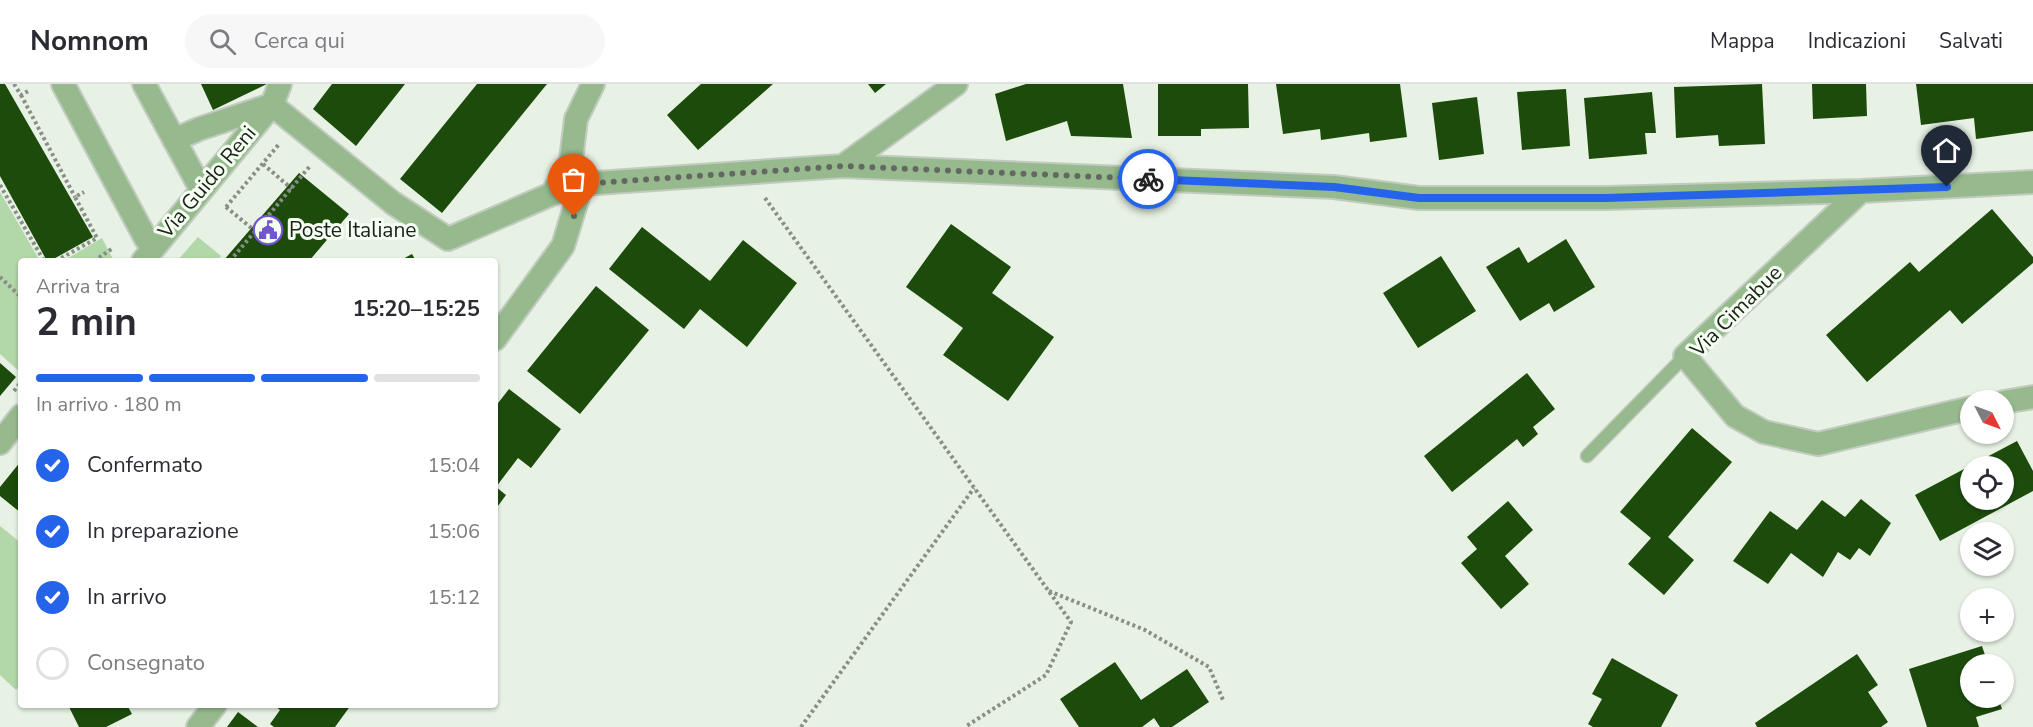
<!DOCTYPE html>
<html lang="it">
<head>
<meta charset="utf-8">
<style>
	body { margin:0; font-family:"Nunito Sans",sans-serif; background:#f7f7f7; color:#2b2b33; height:100vh; display:flex; flex-direction:column; font-size:22px; white-space:nowrap }
	* { box-sizing:border-box; margin:0 }
	p { font-size:20px; color:#7c7c81 }
	.icon { flex:none; width:33px; height:33px; fill:none; stroke:currentColor; stroke-width:2; stroke-linecap:round; stroke-linejoin:round }
	.map { position:relative; flex:1; overflow:hidden }
	.drawer { position:absolute; left:18px; top:174px; width:480px; height:450px; display:flex; flex-direction:column; background:#fff; border-radius:6px; box-shadow:0 2px 4px #0004 }
	.drawer>* { flex:none }
	.needle { width:39px; rotate:132deg }
	.controls { position:absolute; left:1960px; top:306px; display:grid; gap:12px }
	.controls a { display:grid; place-items:center; width:54px; height:54px; border-radius:50%; background:#fff; box-shadow:0 2px 4px #0004; font-size:30px }
	.pin { position:absolute; display:grid; place-items:center; width:51px; height:51px; color:#fff; margin:-62px -26px; border-radius:50% 50% 50% 0; rotate:-45deg; box-shadow:0 0 6px #0007 }
	.pin .icon { rotate:45deg }
	.courier { position:absolute; display:grid; place-items:center; width:60px; height:60px; margin:-30px; border:4px solid #2563eb; border-radius:50%; background:#fff; color:#222; box-shadow:0 2px 8px #0007 }
	.head em { font-style:normal; font-weight:700 }
	.head div { display:flex; flex-direction:column-reverse }
	.head { display:flex; align-items:center; justify-content:space-between; height:102px; padding:0 18px }
	h1 { font-size:39px; font-weight:700; line-height:45px }
	.bar { display:grid; grid-template-columns:repeat(4,1fr); gap:9px 6px; align-content:center; height:72px; padding:0 18px }
	.bar i { height:8px; border-radius:4px; background:#e1e1e2 }
	.bar .current { background:#2563eb }
	.bar p { grid-column:span 4 }
	ol { padding:0 18px; list-style:none }
	li { display:flex; align-items:center; gap:18px; height:66px }
	li p { margin-inline-start:auto }
	li .icon { padding:6px; border-radius:50%; background:#2563eb; color:#fff; stroke-width:4 }
	li:last-child { color:#7c7c81 }
	li i { width:33px; height:33px; border:3px solid #e1e1e2; border-radius:50% }
	header { display:flex; align-items:center; gap:36px; box-sizing:border-box; height:84px; padding:0 30px; background:#fff; border-bottom:2px solid #e1e1e2 }
	header strong { font-size:28px }
	nav { display:flex; gap:33px; margin-inline-start:auto; font-size:21px }
	.search { width:420px; height:54px; background:#f7f7f7; display:flex; align-items:center; gap:15px; box-sizing:border-box; padding:0 21px; border-radius:33px; color:#7c7c81; font-size:22px }
	.map>svg:first-child { display:block }
	.green { fill:#b2d7a8 }
	.building { fill:#1c4b0c; fill-rule:evenodd }
	.lines { fill:none; stroke-linecap:round; stroke-linejoin:round }
	.lane-casing { stroke:#c2cbc0; stroke-width:15 }
	.street-casing { stroke:#c2cbc0; stroke-width:26 }
	.path { stroke:#888f86; stroke-width:4; stroke-dasharray:3 3; stroke-linecap:butt }
	.lane { stroke:#96ba8d; stroke-width:12 }
	.street { stroke:#96ba8d; stroke-width:22 }
	.done { stroke:#636961; stroke-width:6; stroke-dasharray:0 10.8 }
	.route { stroke:#2563eb; stroke-width:8 }
	.labels { text-anchor:middle; stroke-width:6; stroke-linejoin:round; paint-order:stroke }
	.street-label { font-size:21px; fill:#1c201b; stroke:#f4fff1 }
	.poi-label { font-size:21px; fill:#1c201b; stroke:#f4fff1; text-anchor:start }
</style>
</head>
<body>
<header>
<strong>Nomnom</strong>
<div class="search"><svg class="icon" aria-label="search" viewBox="0 0 24 24"><circle cx="10" cy="10" r="6"/><path d="M15 15l6 6"/></svg>Cerca qui</div>
<nav><a>Mappa</a><a>Indicazioni</a><a>Salvati</a></nav>
</header>
<div class="map">
<svg width="2033" height="643" viewBox="0 0 2033 643">
	<rect width="100%" height="100%" fill="#e7f1e4"/>
	<path class="green" d="M 0,108 L 40,177 L 21,177 L 21,289 L 0,270 Z
		M 198,153 L 221,172 L 217,177 L 177,177 Z
		M 102,154 L 114,177 L 63,177 Z
		M 0,442 L 21,459 L 21,600 L 16,606 L 0,591 Z"/>
	<path class="building" d="M 0,0 L 5,0 L 93,153 L 50,177 L 47,177 L 0,92 Z
		M 201,0 L 267,0 L 213,26 Z
		M 332,0 L 405,0 L 356,62 L 313,25 Z
		M 477,0 L 547,0 L 442,129 L 400,95 Z
		M 701,0 L 773,0 L 698,66 L 667,31 Z
		M 868,0 L 886,0 L 875,9 Z
		M 1026,0 L 1123,0 L 1132,54 L 1071,52 L 1067,37 L 1006,57 L 995,10 Z
		M 1158,0 L 1248,0 L 1249,44 L 1201,45 L 1201,52 L 1158,52 Z
		M 1276,0 L 1400,0 L 1407,53 L 1370,58 L 1369,49 L 1321,56 L 1320,45 L 1283,50 Z
		M 1762,0 L 1765,60 L 1719,62 L 1718,51 L 1676,54 L 1674,3 Z
		M 1812,0 L 1866,0 L 1867,32 L 1813,35 Z
		M 1916,0 L 2033,0 L 2033,47 L 1976,55 L 1974,34 L 1921,41 Z
		M 1566,5 L 1570,62 L 1522,66 L 1517,8 Z
		M 1652,8 L 1656,49 L 1645,49 L 1647,70 L 1589,75 L 1584,14 Z
		M 1477,13 L 1484,70 L 1439,76 L 1432,19 Z
		M 299,89 L 349,130 L 309,177 L 223,177 Z
		M 1992,125 L 2033,173 L 2033,179 L 1962,240 L 1950,226 L 1867,298 L 1826,251 L 1910,178 L 1919,188 Z
		M 951,140 L 1011,183 L 992,209 L 1054,253 L 1008,317 L 943,271 L 963,244 L 906,203 Z
		M 642,143 L 710,197 L 743,156 L 797,199 L 747,263 L 700,225 L 684,245 L 609,185 Z
		M 1566,155 L 1595,203 L 1554,228 L 1549,219 L 1520,237 L 1486,183 L 1519,163 L 1528,179 Z
		M 412,170 L 416,177 L 399,177 Z
		M 1441,172 L 1476,227 L 1418,264 L 1383,209 Z
		M 596,202 L 649,246 L 580,330 L 527,287 Z
		M 0,279 L 16,293 L 0,312 Z
		M 1527,289 L 1555,325 L 1533,343 L 1538,350 L 1523,363 L 1517,355 L 1452,408 L 1424,372 Z
		M 509,305 L 561,345 L 531,384 L 518,374 L 496,403 L 506,411 L 495,426 L 495,323 Z
		M 1692,344 L 1732,378 L 1668,453 L 1694,476 L 1664,511 L 1628,480 L 1651,454 L 1620,428 Z
		M 2017,357 L 2033,387 L 2033,407 L 1940,457 L 1915,411 ZM 1971,382 L 2004,382 L 2004,416 L 1971,416 Z
		M 21,377 L 21,429 L 0,412 L 0,403 Z
		M 1861,415 L 1891,439 L 1870,472 L 1859,464 L 1850,476 L 1838,468 L 1823,493 L 1791,469 L 1768,500 L 1733,477 L 1770,427 L 1797,446 L 1822,416 L 1845,433 Z
		M 1508,417 L 1533,446 L 1505,472 L 1529,500 L 1501,525 L 1461,479 L 1477,465 L 1467,453 Z
		M 1982,562 L 1988,580 L 1971,580 L 1971,614 L 1998,614 L 2002,625 L 1976,633 L 1979,643 L 1927,643 L 1909,585 Z
		M 1857,570 L 1878,601 L 1868,608 L 1888,638 L 1881,643 L 1757,643 L 1755,639 Z
		M 1612,574 L 1678,611 L 1661,643 L 1593,643 L 1588,640 L 1602,615 L 1592,610 Z
		M 1115,578 L 1141,616 L 1187,585 L 1209,618 L 1172,643 L 1160,643 L 1154,634 L 1142,643 L 1079,643 L 1060,615 Z
		M 68,621 L 127,621 L 132,630 L 106,643 L 79,643 Z
		M 274,621 L 351,621 L 335,643 L 274,643 L 270,640 L 280,626 Z
		M 238,628 L 258,643 L 227,643 Z"/>
	<g class="lines">
		<g class="lane-casing">
			<path id="lane" d="M 1587,372 L 1685,272"/>
		</g>
		<g class="street-casing">
			<path id="street" d="M 63,0 L 146,155 L 155,162
				M 144,0 L 201,105
				M 272,21 L 393,119 L 448,155 L 552,110 L 582,100 L 843,82 L 1334,103 L 1419,114 L 1606,114 L 1861,107 L 2033,98
				M 174,56 L 199,45 L 271,21
				M 843,82 L 956,0
				M 1861,107 L 1685,272 L 1735,332 L 1764,348 L 1818,360 L 1971,324
				M 552,110 L 571,76 L 576,35 L 593,0
				M 143,177 L 272,21 L 280,0
				M 495,255 L 563,162 L 582,100
				M 2004,318 L 2033,313
				M 0,359 L 21,332
				M 198,643 L 215,621"/>
		</g>
		<path class="path" d="M 14,0 L 21,11 L 30,6
			M 21,11 L 75,113
			M 263,80 L 292,105
			M 0,101 L 44,177
			M 765,114 L 1071,538 L 1046,591 L 965,643
			M 226,123 L 280,59
			M 226,123 L 255,147
			M 56,177 L 97,154 L 75,113 L 84,108
			M 74,177 L 83,177
			M 94,177 L 113,164
			M 230,177 L 310,82
			M 0,193 L 21,213
			M 14,307 L 21,298
			M 1049,507 L 1145,546 L 1209,583 L 1223,616
			M 801,643 L 974,404"/>
		<use href="#lane" class="lane"/>
		<use href="#street" class="street"/>
	</g>
	<g class="lines">
		<path class="done" d="M 574,132 L 582,100 L 843,82 L 1148,95"/>
		<path class="route" d="M 1148,95 L 1334,103 L 1419,114 L 1606,114 L 1947,103"/>
	</g>
	<defs>
		<g id="civic-ring" transform="scale(1.5)"><circle r="9.5" fill="#f4fff1" stroke="#7156d0" stroke-width="1.5"/><path d="M-.6-6.5H3V-4.5H.6V-3L4-1V1h2V6H-6V1h2V-1L-.6-3ZM-1.2 2.5V6h2.4V2.5Z" fill="#7156d0"/></g>
	</defs>
	<g fill-rule="evenodd">
		<use href="#civic-ring" x="268" y="146"/>
	</g>
	<g class="labels">
		<g class="street-label">
			<text transform="translate(207 98) rotate(-50)" y="7">Via Guido Reni</text>
			<text transform="translate(1736 227) rotate(-45)" y="7">Via Cimabue</text>
		</g>
		<g class="poi-label">
			<text x="289" y="153">Poste Italiane</text>
		</g>
	</g>
</svg>
<div class="controls">
<a><svg class="needle" viewBox="-14 -14 28 28"><path d="M0-13l5 13h-10z" fill="#e53935"/><path d="M0 13l5-13h-10z" fill="#7c7c81"/></svg></a>
<a><svg class="icon" aria-label="locate" viewBox="0 0 24 24"><circle cx="12" cy="12" r="6"/><path d="M12 2v4M12 18v4M2 12h4M18 12h4"/></svg></a>
<a><svg class="icon" aria-label="layers" viewBox="0 0 24 24"><path d="M12 4l9 5-9 5-9-5zM3 14l9 5 9-5"/></svg></a>
<a>+</a>
<a>−</a>
</div>
<div class="pin" style="left:574px;top:132px;background:#ea580c"><svg class="icon" aria-label="bag" viewBox="0 0 24 24"><path d="M5 8h14l-1 12H6zM9 8a3 3 0 0 1 6 0"/></svg></div>
<div class="pin" style="left:1947px;top:103px;background:#1f2937"><svg class="icon" aria-label="home" viewBox="0 0 24 24"><path d="M3 11l9-7 9 7M6 9v11h12V9"/></svg></div>
<div class="courier" style="left:1148px;top:95px"><svg class="icon" aria-label="bike" viewBox="0 0 24 24"><circle cx="6" cy="16" r="4"/><circle cx="18" cy="16" r="4"/><path d="M6 16l4-8h5l3 8M10 8l3 8H6M13 5h3"/></svg></div>
<section class="drawer">
<div class="head"><div><h1>2 min</h1><p>Arriva tra</p></div><em>15:20–15:25</em></div>
<div class="bar"><i class="current"></i><i class="current"></i><i class="current"></i><i></i><p>In arrivo · 180 m</p></div>
<ol>
<li><svg class="icon" aria-label="check" viewBox="0 0 24 24"><path d="M5 12l5 5 9-10"/></svg>Confermato<p>15:04</p></li>
<li><svg class="icon" aria-label="check" viewBox="0 0 24 24"><path d="M5 12l5 5 9-10"/></svg>In preparazione<p>15:06</p></li>
<li><svg class="icon" aria-label="check" viewBox="0 0 24 24"><path d="M5 12l5 5 9-10"/></svg>In arrivo<p>15:12</p></li>
<li><i></i>Consegnato</li>
</ol>
</section>
</div>
</body>
</html>
